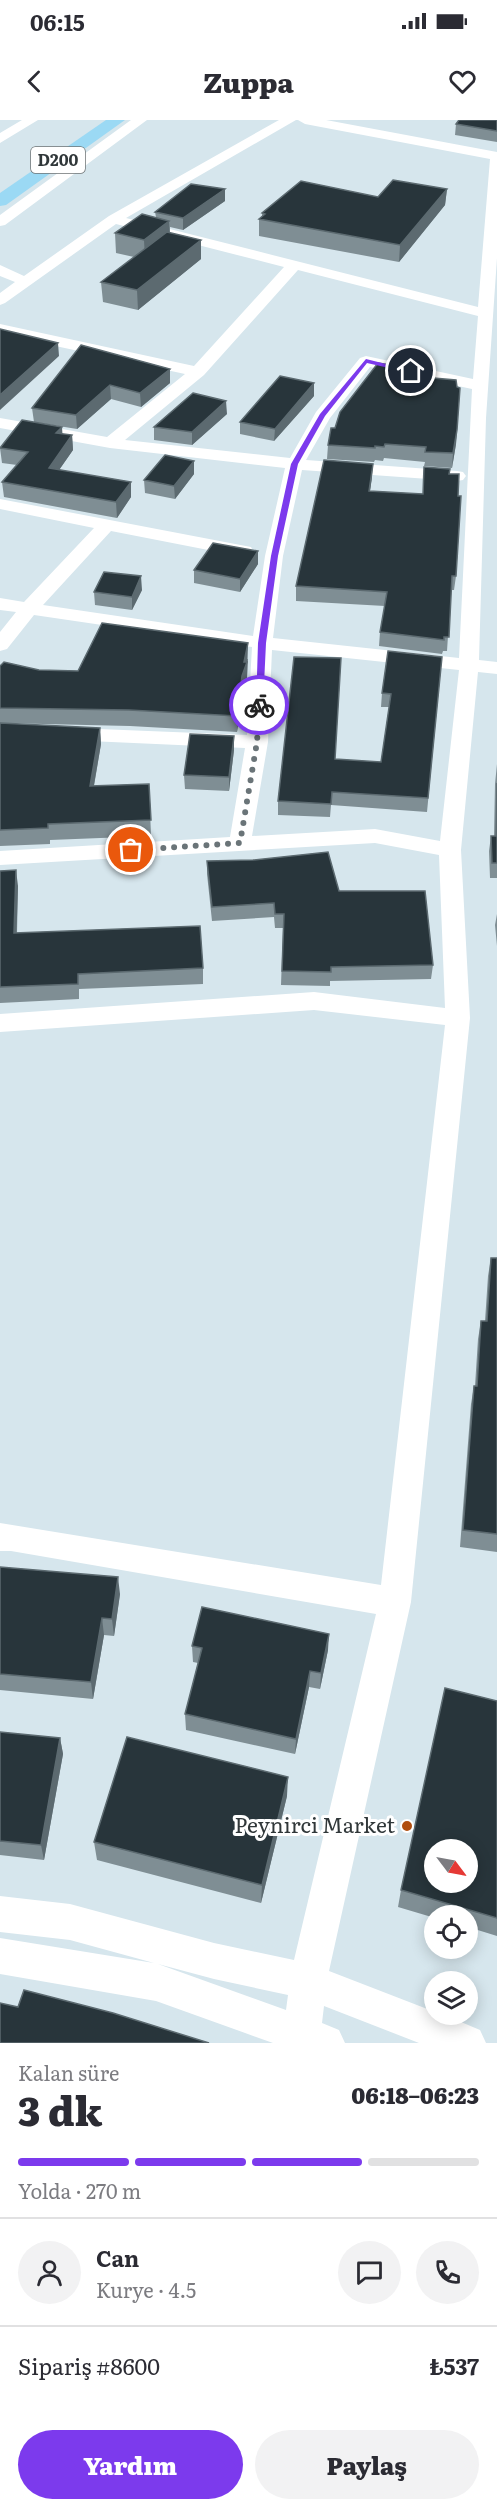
<!DOCTYPE html>
<html lang="tr">
<head>
<meta charset="utf-8">
<style>
	body { margin:0; font-family:Literata,serif; background:#f2f2f3; color:#2b2b33; height:100vh; display:flex; flex-direction:column; font-size:22px; white-space:nowrap }
	* { box-sizing:border-box; margin:0 }
	p { font-size:20px; color:#7c7c81 }
	.icon { flex:none; width:33px; height:33px; fill:none; stroke:currentColor; stroke-width:2; stroke-linecap:round; stroke-linejoin:round }
	.map { position:relative; height:1923px; overflow:hidden }
	.panel { display:flex; flex-direction:column; background:#fff; flex:1 }
	.panel>* { flex:none }
	.needle { width:39px; rotate:122deg }
	.buttons { position:absolute; left:424px; top:1719px; display:grid; gap:12px }
	.buttons a { display:grid; place-items:center; width:54px; height:54px; border-radius:50%; background:#fff; box-shadow:0 3px 15px #0003; font-size:30px }
	.pin { position:absolute; display:grid; place-items:center; width:51px; height:51px; color:#fff; margin:-26px; border:3px solid #fff; border-radius:50%; box-shadow:0 2px 6px #0007 }
	.courier { position:absolute; display:grid; place-items:center; width:60px; height:60px; margin:-30px; border:4px solid #7c3aed; border-radius:50%; background:#fff; color:#222; box-shadow:0 2px 8px #0007 }
	.head em { font-style:normal; font-weight:800 }
	.head div { display:flex; flex-direction:column-reverse }
	.head { display:flex; align-items:center; justify-content:space-between; height:102px; padding:0 18px }
	h1 { font-size:39px; font-weight:800; line-height:45px }
	.bar { display:grid; grid-template-columns:repeat(4,1fr); gap:9px 6px; align-content:center; height:72px; padding:0 18px }
	.bar i { height:8px; border-radius:4px; background:#e1e1e2 }
	.bar .selected { background:#7c3aed }
	.bar p { grid-column:span 4 }
	.line { display:flex; align-items:center; gap:15px; padding:0 18px; border-top:2px solid #e1e1e2 }
	.line div { flex:1 }
	.round { display:grid; place-items:center; flex:none; width:63px; height:63px; border-radius:32px; background:#f2f2f3 }
	.primary-button { display:flex; gap:12px; margin-top:auto; padding:12px 18px }
	.primary-button a { flex:1; height:69px; border-radius:36px; background:#7c3aed; color:#fff; font-size:24px; font-weight:800; line-height:69px; text-align:center }
	.primary-button a+a { background:#f2f2f3; color:#2b2b33 }
	.status { display:flex; justify-content:space-between; align-items:center; height:42px; padding:0 30px; background:#fff; direction:ltr }
	.status svg { height:16px; fill:currentColor }
	header { display:flex; justify-content:space-between; align-items:center; height:78px; padding:0 18px; background:#fff; font-size:27px; font-weight:800 }
	.map>svg:first-child { display:block }
	.lines { fill:none; stroke-linecap:round; stroke-linejoin:round }
	.minor { fill:#fff; fill-rule:evenodd }
	.highway { fill:#9bd9f4; fill-rule:evenodd }
	.wall { fill:#7f8e94 }
	.shaded-wall { fill:#5c6a70 }
	.building { fill:#28353b; stroke:#5c6a70; stroke-width:1.5; fill-rule:evenodd }
	.route { fill:#7c3aed }
	.done { stroke:#6a7478; stroke-width:6; stroke-dasharray:0 10.8 }
	.poi-dot { fill:#b04e0f; stroke:#fff; stroke-width:2 }
	.labels { text-anchor:middle; stroke-width:6; stroke-linejoin:round; paint-order:stroke }
	.shield { fill:#fff; stroke:#6e7374; stroke-width:1.5 }
	.shield-label { font-size:16px; font-weight:bold; fill:#303739 }
	.near-poi-label { font-size:21px; fill:#303739; stroke:#fff; text-anchor:end }
</style>
</head>
<body>
<div class="status"><b>06:15</b><svg viewBox="0 0 49 12"><path d="M0 12V9h3v3zM5 12V6h3v6zM10 12V3h3v9zM15 12V0h3v12zM26 1h20v11H26zM47 4h2v5h-2z"/></svg></div>
<header><svg class="icon" aria-label="back" viewBox="0 0 24 24"><path d="M15 5l-7 7 7 7"/></svg>Zuppa<svg class="icon" aria-label="heart" viewBox="0 0 24 24"><path d="M12 20l-8-8c-3-5 5-10 8-4 3-6 11-1 8 4z"/></svg></header>
<div class="map">
<svg width="497" height="1923" viewBox="0 0 497 1923">
	<rect width="100%" height="100%" fill="#d6e6ed"/>
	<g class="lines">
		<path class="minor" d="M 22,0 L 38,0 L 0,23 L 0,13 Z
			M 131,0 L 147,0 L 5,105 L 0,106 L 0,95 Z
			M 279,0 L 296,0 L 126,98 L 478,187 L 490,39 L 305,4 L 298,0 L 326,0 L 497,32 L 497,138 L 486,298 L 479,540 L 497,542 L 497,554 L 478,552 L 461,730 L 470,898 L 411,1482 L 329,1851 L 435,1892 L 435,1894 L 442,1894 L 480,1910 L 486,1923 L 419,1923 L 324,1886 L 322,1903 L 339,1910 L 345,1923 L 273,1923 L 156,1881 L 0,1854 L 0,1818 L 154,1843 L 70,1820 L 0,1812 L 0,1776 L 70,1784 L 214,1823 L 294,1840 L 376,1494 L 11,1431 L 0,1431 L 0,1403 L 381,1465 L 445,905 L 314,890 L 0,912 L 0,894 L 314,872 L 445,888 L 439,735 L 375,723 L 0,745 L 0,731 L 230,717 L 245,628 L 0,617 L 0,605 L 247,615 L 252,527 L 34,495 L 7,529 L 0,531 L 0,512 L 16,492 L 0,490 L 0,478 L 24,482 L 94,408 L 0,389 L 0,379 L 251,427 L 253,431 L 251,435 L 244,437 L 111,411 L 43,485 L 253,516 L 265,436 L 285,348 L 110,328 L 0,308 L 0,298 L 107,317 L 185,254 L 0,214 L 0,204 L 194,246 L 284,147 L 116,104 L 5,183 L 0,185 L 0,173 L 15,162 L 0,156 L 0,145 L 24,156 L 109,96 ZM 298,150 L 478,196 L 473,259 L 366,236 L 360,238 L 316,292 L 290,338 L 125,320 L 204,255 ZM 370,247 L 472,269 L 459,538 L 273,518 L 283,436 L 302,350 L 457,361 L 463,360 L 466,356 L 463,352 L 457,351 L 306,340 L 330,298 ZM 272,530 L 459,550 L 440,721 L 375,709 L 252,716 L 268,622 ZM 158,1844 L 214,1859 L 288,1875 L 286,1890 Z"/>
		<path class="highway" d="M 106,0 L 125,0 L 6,85 L 0,86 L 0,73 Z"/>
	</g>
	<path class="wall" d="M 497,0 L 497,22 L 455,15 L 456,4 Z
		M 447,69 L 445,85 L 399,142 L 259,116 L 259,99 L 262,96 L 262,93 L 378,77 Z
		M 225,81 L 183,110 L 170,107 L 170,113 L 201,120 L 201,139 L 138,190 L 103,182 L 101,162 L 134,137 L 116,133 L 115,113 L 156,97 L 155,92 Z
		M 81,225 L 170,249 L 170,263 L 141,287 L 111,279 L 77,309 L 34,302 L 32,288 Z
		M 414,256 L 457,310 L 456,324 L 452,348 L 424,346 L 425,342 L 384,338 L 383,341 L 375,340 L 374,342 L 327,339 L 328,325 L 335,308 Z
		M 314,276 L 274,321 L 240,314 L 240,302 Z
		M 227,294 L 192,325 L 154,320 L 154,307 Z
		M 63,314 L 72,315 L 73,330 L 59,350 L 131,362 L 131,377 L 117,398 L 4,377 L 2,362 L 17,345 L 2,343 L 0,328 Z
		M 194,341 L 194,354 L 175,379 L 145,373 L 144,360 Z
		M 450,354 L 456,456 L 454,470 L 451,470 L 447,531 L 443,531 L 442,534 L 379,526 L 380,512 L 385,486 L 296,481 L 296,466 L 372,357 L 370,371 L 423,374 Z
		M 258,431 L 258,444 L 240,472 L 194,463 L 194,450 Z
		M 142,470 L 132,490 L 95,485 L 94,472 Z
		M 442,537 L 427,692 L 331,685 L 330,697 L 278,695 L 278,681 L 335,639 L 381,642 L 389,587 L 381,587 L 382,573 Z
		M 248,539 L 247,558 L 242,572 L 237,612 L 130,606 L 0,603 L 0,546 L 39,550 L 78,551 Z
		M 0,603 L 100,608 L 101,624 L 94,666 L 149,664 L 151,716 L 50,720 L 50,724 L 0,726 Z
		M 234,616 L 234,630 L 229,671 L 185,669 L 184,655 Z
		M 497,644 L 497,758 L 490,758 L 489,731 L 491,716 L 494,716 L 495,664 Z
		M 207,741 L 339,771 L 433,845 L 431,859 L 330,861 L 330,866 L 281,865 L 283,808 L 275,808 L 274,797 L 212,801 L 207,754 Z
		M 0,751 L 18,766 L 17,813 L 203,848 L 203,864 L 79,869 L 79,879 L 0,883 Z
		M 497,794 L 497,826 L 495,805 Z
		M 491,1138 L 497,1138 L 497,1432 L 460,1427 L 471,1284 L 474,1266 L 475,1266 L 478,1219 L 481,1201 L 485,1201 L 488,1156 Z
		M 0,1447 L 120,1474 L 114,1516 L 104,1515 L 93,1579 L 0,1570 Z
		M 192,1526 L 328,1530 L 320,1569 L 309,1567 L 295,1634 L 186,1610 L 185,1594 L 198,1543 L 193,1542 Z
		M 497,1581 L 497,1816 L 468,1807 L 468,1796 L 435,1796 L 435,1798 L 398,1787 L 401,1770 Z
		M 0,1612 L 60,1618 L 63,1634 L 44,1740 L 0,1735 Z
		M 287,1676 L 261,1783 L 97,1740 L 94,1722 Z"/>
	<path class="shaded-wall" d="M 225,69 L 225,81 L 183,110 L 183,98 Z
		M 447,69 L 445,85 L 399,142 L 400,125 Z
		M 169,101 L 170,120 L 145,139 L 144,120 Z
		M 201,120 L 201,139 L 138,190 L 137,170 Z
		M 58,223 L 59,236 L 0,290 L 0,275 Z
		M 170,249 L 170,263 L 141,287 L 140,273 Z
		M 314,263 L 314,276 L 274,321 L 275,309 Z
		M 110,265 L 111,279 L 77,309 L 76,295 Z
		M 226,281 L 227,294 L 192,325 L 192,312 Z
		M 62,307 L 63,322 L 56,313 Z
		M 457,310 L 456,324 L 452,348 L 453,333 Z
		M 72,315 L 73,330 L 50,363 L 49,348 Z
		M 194,341 L 194,354 L 175,379 L 174,366 Z
		M 373,344 L 372,357 L 368,385 L 369,371 Z
		M 131,362 L 131,377 L 117,398 L 116,382 Z
		M 258,431 L 258,444 L 240,472 L 240,459 Z
		M 141,456 L 142,470 L 132,490 L 132,477 Z
		M 248,523 L 247,558 L 242,572 L 237,612 L 237,596 L 244,542 Z
		M 100,608 L 101,624 L 91,682 L 90,666 Z
		M 234,616 L 234,630 L 229,671 L 229,657 Z
		M 16,750 L 18,766 L 16,828 L 14,813 Z
		M 118,1457 L 120,1474 L 114,1516 L 112,1499 Z
		M 102,1498 L 104,1515 L 93,1579 L 91,1562 Z
		M 329,1514 L 328,1530 L 320,1569 L 321,1553 Z
		M 310,1551 L 309,1567 L 295,1634 L 296,1619 Z
		M 60,1618 L 63,1634 L 44,1740 L 41,1725 Z
		M 288,1657 L 287,1676 L 261,1783 L 262,1765 Z"/>
	<path class="building" d="M 459,0 L 497,0 L 497,11 L 456,4 Z
		M 393,60 L 447,69 L 400,125 L 259,99 L 265,94 L 262,93 L 301,61 L 378,77 Z
		M 191,64 L 225,69 L 183,98 L 155,92 Z
		M 142,94 L 169,101 L 144,120 L 115,113 Z
		M 167,112 L 201,120 L 137,170 L 101,162 Z
		M 0,209 L 58,223 L 0,275 Z
		M 81,225 L 170,249 L 140,273 L 110,265 L 76,295 L 32,288 Z
		M 378,243 L 415,249 L 410,256 L 456,260 L 457,267 L 460,268 L 457,310 L 453,333 L 425,332 L 426,327 L 385,324 L 384,327 L 375,326 L 375,328 L 328,325 L 331,308 L 335,308 L 340,292 Z
		M 280,256 L 314,263 L 275,309 L 240,302 Z
		M 193,273 L 226,281 L 192,312 L 154,307 Z
		M 22,300 L 62,307 L 56,313 L 72,315 L 49,348 L 131,362 L 116,382 L 2,362 L 28,332 L 0,328 Z
		M 165,335 L 194,341 L 174,366 L 144,360 Z
		M 324,340 L 373,344 L 369,371 L 423,374 L 424,347 L 450,349 L 449,354 L 459,354 L 458,376 L 461,376 L 456,456 L 452,456 L 449,517 L 444,517 L 444,520 L 380,512 L 387,472 L 296,466 Z
		M 213,423 L 258,431 L 240,459 L 194,450 Z
		M 104,452 L 141,456 L 132,477 L 94,472 Z
		M 102,503 L 248,523 L 244,542 L 247,542 L 242,556 L 237,596 L 129,590 L 0,588 L 0,546 L 4,542 L 39,550 L 78,551 Z
		M 388,531 L 442,537 L 428,678 L 332,672 L 331,684 L 278,681 L 294,537 L 341,538 L 335,639 L 381,642 L 391,574 L 382,573 Z
		M 0,603 L 100,608 L 90,666 L 149,664 L 151,700 L 48,704 L 48,708 L 0,710 Z
		M 190,614 L 234,616 L 229,657 L 184,655 Z
		M 497,663 L 497,743 L 492,743 L 491,716 L 496,716 Z
		M 328,732 L 339,771 L 425,771 L 433,845 L 331,847 L 331,852 L 282,851 L 284,794 L 275,794 L 274,783 L 212,787 L 207,741 L 253,740 Z
		M 16,750 L 14,813 L 200,806 L 203,848 L 78,854 L 78,864 L 0,867 L 0,751 Z
		M 491,1138 L 497,1138 L 497,1414 L 463,1410 L 474,1266 L 477,1266 L 481,1201 L 487,1201 Z
		M 0,1447 L 118,1457 L 112,1499 L 102,1498 L 91,1562 L 0,1554 Z
		M 202,1487 L 329,1514 L 321,1553 L 310,1551 L 296,1619 L 185,1594 L 202,1528 L 192,1526 Z
		M 445,1568 L 497,1581 L 497,1798 L 401,1770 ZM 435,1730 L 468,1730 L 468,1762 L 435,1762 Z
		M 0,1612 L 60,1618 L 41,1725 L 0,1721 Z
		M 127,1617 L 288,1657 L 262,1765 L 94,1722 Z
		M 24,1870 L 113,1893 L 209,1923 L 0,1923 L 0,1883 L 18,1887 Z"/>
	<path class="route" d="M 366,239 L 414,251 L 411,253 L 367,243 L 325,296 L 298,344 L 278,436 L 266,523 L 263,585 L 256,587 L 258,523 L 271,436 L 291,344 L 320,294 Z"/>
	<g class="lines">
		<path class="done" d="M 131,730 L 240,723 L 257,622 L 259,585"/>
	</g>
	<circle class="poi-dot" cx="407" cy="1706" r="6"/>
	<g class="labels">
		<rect class="shield" x="31" y="27" width="54" height="26" rx="4.5"/>
		<g class="shield-label">
			<text x="58" y="46">D200</text>
		</g>
		<g class="near-poi-label">
			<text x="395" y="1713">Peynirci Market</text>
		</g>
	</g>
</svg>
<div class="buttons">
<a><svg class="needle" viewBox="-14 -14 28 28"><path d="M0-13l5 13h-10z" fill="#e53935"/><path d="M0 13l5-13h-10z" fill="#7c7c81"/></svg></a>
<a><svg class="icon" aria-label="locate" viewBox="0 0 24 24"><circle cx="12" cy="12" r="6"/><path d="M12 2v4M12 18v4M2 12h4M18 12h4"/></svg></a>
<a><svg class="icon" aria-label="layers" viewBox="0 0 24 24"><path d="M12 4l9 5-9 5-9-5zM3 14l9 5 9-5"/></svg></a>
</div>
<div class="pin" style="left:131px;top:730px;background:#ea580c"><svg class="icon" aria-label="bag" viewBox="0 0 24 24"><path d="M5 8h14l-1 12H6zM9 8a3 3 0 0 1 6 0"/></svg></div>
<div class="pin" style="left:411px;top:251px;background:#1f2937"><svg class="icon" aria-label="home" viewBox="0 0 24 24"><path d="M3 11l9-7 9 7M6 9v11h12V9"/></svg></div>
<div class="courier" style="left:259px;top:585px"><svg class="icon" aria-label="bike" viewBox="0 0 24 24"><circle cx="6" cy="16" r="4"/><circle cx="18" cy="16" r="4"/><path d="M6 16l4-8h5l3 8M10 8l3 8H6M13 5h3"/></svg></div>
</div>
<section class="panel">
<div class="head"><div><h1>3 dk</h1><p>Kalan süre</p></div><em>06:18–06:23</em></div>
<div class="bar"><i class="selected"></i><i class="selected"></i><i class="selected"></i><i></i><p>Yolda · 270 m</p></div>
<div class="line" style="height:108px"><a class="round"><svg class="icon" aria-label="person" viewBox="0 0 24 24"><circle cx="12" cy="8" r="4"/><path d="M4 21q1-7 8-7t8 7"/></svg></a><div><b>Can</b><p>Kurye · 4.5</p></div><a class="round"><svg class="icon" aria-label="chat" viewBox="0 0 24 24"><path d="M4 5h16v11H9l-5 4z"/></svg></a><a class="round"><svg class="icon" aria-label="phone" viewBox="0 0 24 24"><path d="M5 4h4l2 5-3 2q2 4 5 5l2-3 5 2v4C11 20 4 13 5 4z"/></svg></a></div>
<div class="line" style="height:78px"><div>Sipariş #8600</div><b>₺537</b></div>
<div class="primary-button"><a>Yardım</a><a>Paylaş</a></div>
</section>
</body>
</html>
